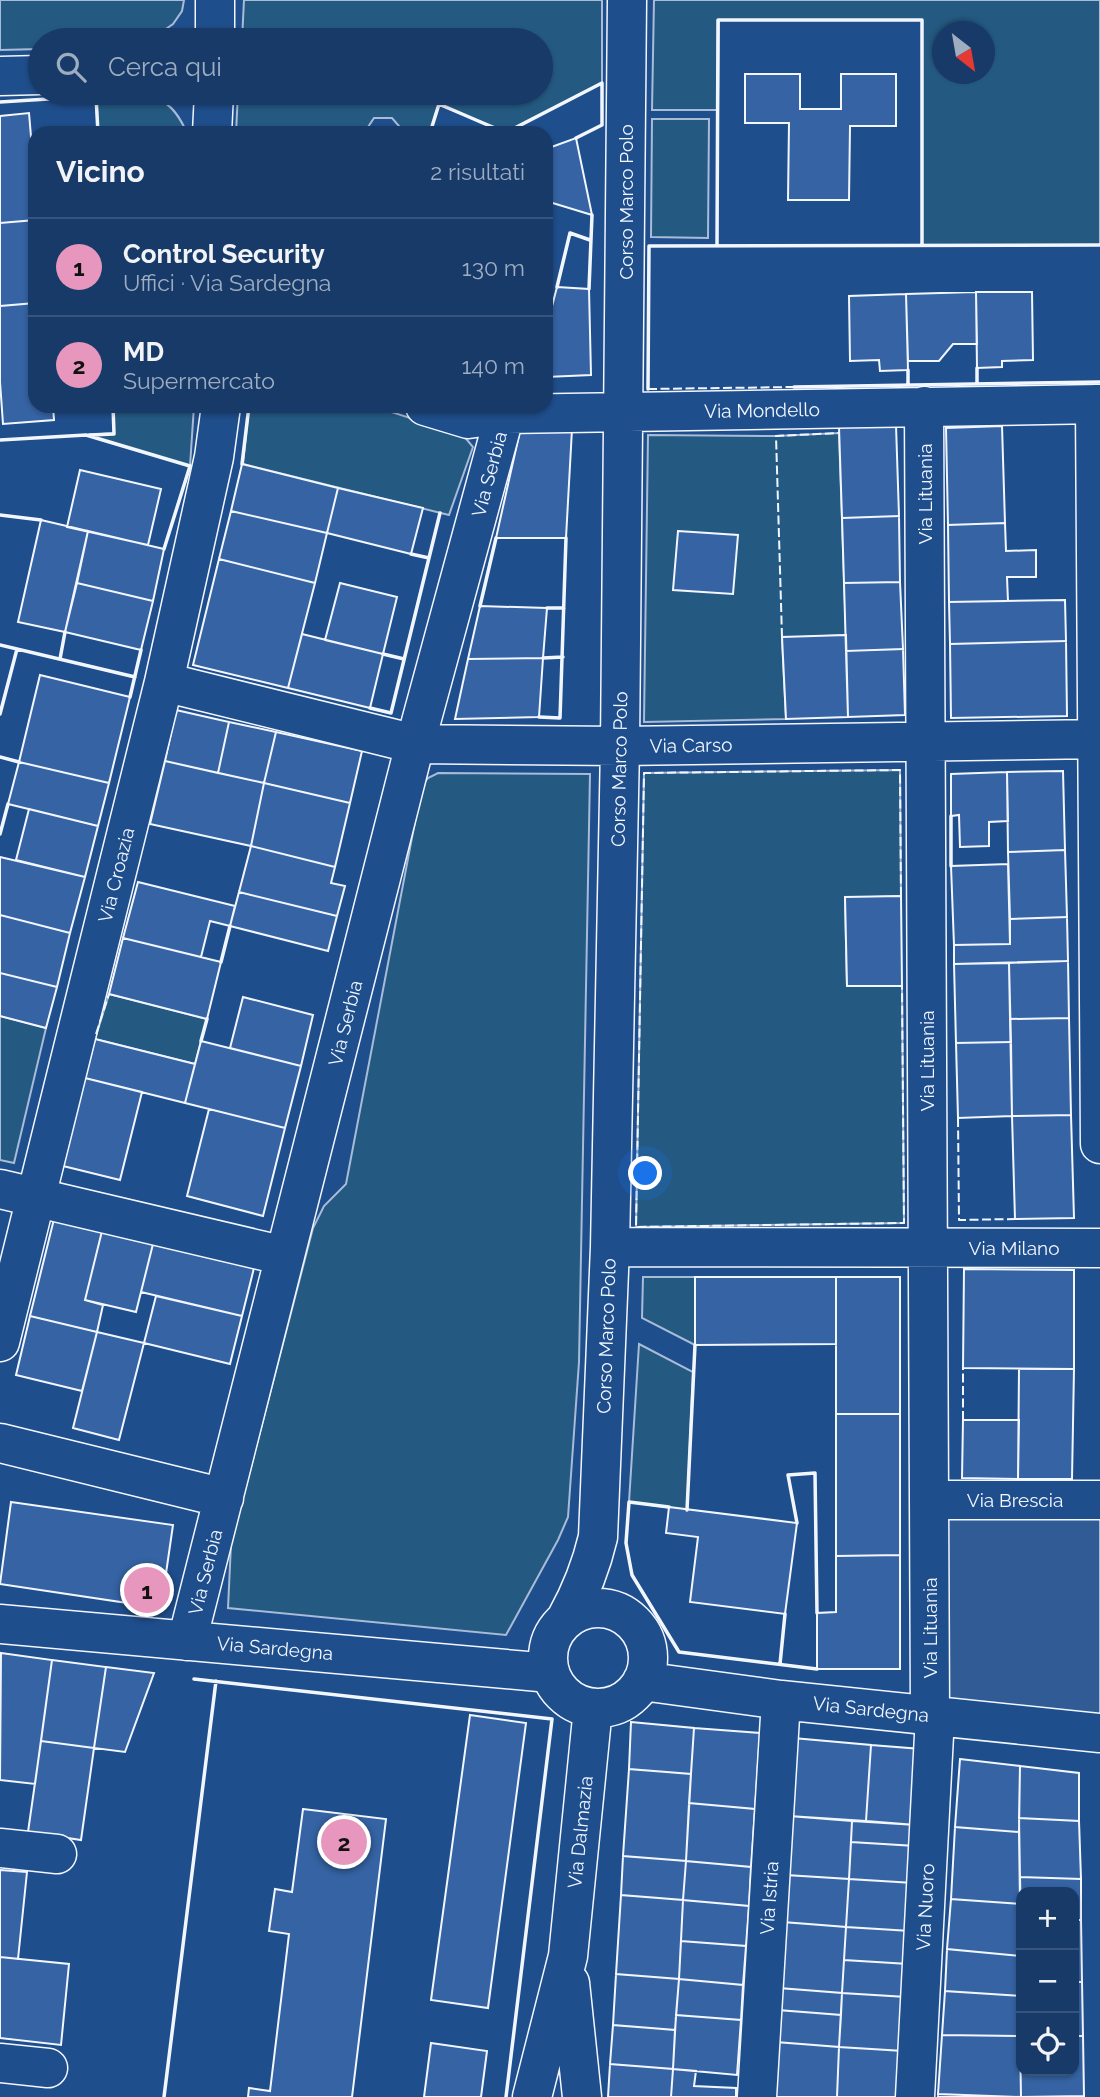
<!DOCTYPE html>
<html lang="it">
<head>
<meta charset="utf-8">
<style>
  body { margin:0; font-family:Raleway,sans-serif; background:#20416f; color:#f1f3f6 }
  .controls { position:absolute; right:21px; bottom:21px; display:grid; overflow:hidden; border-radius:14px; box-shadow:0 2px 5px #0004 }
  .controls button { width:63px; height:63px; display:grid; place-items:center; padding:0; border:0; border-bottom:2px solid #36547d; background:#173a69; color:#f1f3f6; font:35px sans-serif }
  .compass { position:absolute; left:932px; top:21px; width:63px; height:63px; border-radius:50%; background:#173a69; box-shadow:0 2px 5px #0004; rotate:149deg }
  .you { position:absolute; left:646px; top:1174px; width:24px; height:24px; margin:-18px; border:5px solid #fff; border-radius:50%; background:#1a73e8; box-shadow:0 0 0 10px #1a73e833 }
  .badge { display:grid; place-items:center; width:46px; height:46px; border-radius:50%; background:#e797bd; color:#111; font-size:23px; font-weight:700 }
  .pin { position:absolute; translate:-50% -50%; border:4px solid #fff; box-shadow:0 2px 7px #0006 }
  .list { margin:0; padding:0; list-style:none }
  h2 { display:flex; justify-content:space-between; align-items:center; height:91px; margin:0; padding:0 28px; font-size:30px }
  h2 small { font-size:23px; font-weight:400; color:#9eadc0 }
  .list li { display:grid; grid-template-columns:46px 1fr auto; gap:21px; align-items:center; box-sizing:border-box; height:98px; padding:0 28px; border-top:2px solid #36547d }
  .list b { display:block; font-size:26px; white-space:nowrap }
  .list p { margin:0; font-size:23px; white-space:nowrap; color:#9eadc0 }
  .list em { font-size:23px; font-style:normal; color:#9eadc0 }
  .icon { flex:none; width:38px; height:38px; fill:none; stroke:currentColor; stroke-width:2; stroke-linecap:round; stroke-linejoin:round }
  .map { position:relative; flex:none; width:1100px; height:2097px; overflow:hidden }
  .search { position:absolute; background:#173a69; box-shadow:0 2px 5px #0004; left:28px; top:28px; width:525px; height:77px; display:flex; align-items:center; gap:18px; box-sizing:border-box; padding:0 24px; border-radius:38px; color:#9eadc0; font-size:26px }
  .panel { position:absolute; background:#173a69; box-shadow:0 2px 5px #0004; left:28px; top:126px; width:525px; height:287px; border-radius:21px }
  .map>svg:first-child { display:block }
  .green { fill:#245a82; stroke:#a8bbd7; stroke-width:2; fill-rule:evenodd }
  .parking { fill:#305b95; stroke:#a8bbd7; stroke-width:2 }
  .building { fill:#3563a3; stroke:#f2f6ff; stroke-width:2 }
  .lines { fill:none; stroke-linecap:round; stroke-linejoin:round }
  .minor-casing { stroke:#f2f6ff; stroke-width:41 }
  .minor { stroke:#1f4e8c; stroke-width:38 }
  .fence { stroke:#f2f6ff; stroke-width:2; stroke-dasharray:9 3.5; stroke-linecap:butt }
  .wall { stroke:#f2f6ff; stroke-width:3.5 }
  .labels { text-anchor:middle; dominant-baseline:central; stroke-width:5; stroke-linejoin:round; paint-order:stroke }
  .street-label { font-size:19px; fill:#f2f6ff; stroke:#1f4e8c }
</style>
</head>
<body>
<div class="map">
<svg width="1100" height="2097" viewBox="0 0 1100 2097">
  <rect width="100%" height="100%" fill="#1f4e8c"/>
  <!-- green -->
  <path class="green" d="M0,0H184L182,11L173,24L150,40H40V49L0,50Z
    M244,0H602V83L507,132L439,105L430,133H405L392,118H374L364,133H236L238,93H541V40H242Z
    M654,0H1100V245H922V20H719L718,110H652ZM942,32H984V74H942Z
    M96,96C115,97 146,95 163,102C175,108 182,122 187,133H98Z
    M652,119H709L708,238L651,237Z
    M113,406H194L190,466L86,435L114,433Z
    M249,406H373L463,435L473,447L449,515L243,464Z
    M839,433L846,635L782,638L786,719L644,722L648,435L776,436Z
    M900,770L901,896L845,898L847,986H902L904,1223L636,1227L644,773Z
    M438,773L590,774L579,1362L568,1517L558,1540L506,1635L228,1608L231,1544L313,1228L324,1206L346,1184L422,785L428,778Z
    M109,994L207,1019L195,1064L95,1039Z
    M0,1016L46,1028L14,1163L0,1160Z
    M643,1277H695V1345L642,1318Z
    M639,1344L693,1372L687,1510L629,1502Z"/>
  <!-- parking -->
  <path class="parking" d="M929,1500H1100V1733L935,1716Z"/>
  <!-- building -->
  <path class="building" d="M745,74H800V109H841V74H896V126H850L849,200H788L789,123H745Z
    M29,113L35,184V220L0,223V116Z
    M576,138L592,215L546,201V149Z
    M35,220V303L0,306V223Z
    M557,287L589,289L591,375L546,377V329Z
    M976,292L977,344H953L939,361H908L906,294Z
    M976,292H1032L1033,360L1002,361V367L977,368Z
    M906,294L908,370L880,371L879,360L850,361L849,296Z
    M35,303V406H53L54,420L3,424L0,382V306Z
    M896,425L899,516L842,518L839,427Z
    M1002,426L1005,523L948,525L946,428Z
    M572,429L566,538H496L520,431Z
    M242,464L338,488L327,533L231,511Z
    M80,470L161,489L148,545L67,527Z
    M338,488L423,508L411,554L327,533Z
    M231,511L327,533L315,583L219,559Z
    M899,516L900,582L844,583L842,518Z
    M41,520L88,531L65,632L18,622Z
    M1005,523L1006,551L1036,550V577H1007L1008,601L949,602L948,525Z
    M88,531L164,549L153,601L77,583Z
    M678,531L738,535L733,594L673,590Z
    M219,559L315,583L288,688L193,665Z
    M900,582L903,649L846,651L844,583Z
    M77,583L153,601L141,650L65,632Z
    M340,583L397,597L383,654L325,640Z
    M1065,600L1066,641L950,644L949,602Z
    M480,606L547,608L543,658L468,659Z
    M302,634L383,654L370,708L288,688Z
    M846,635L848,717L786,719L782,637Z
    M1066,641L1067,716L951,718L950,644Z
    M903,649L905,715L848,717L846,651Z
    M543,658L539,717L455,719L468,659Z
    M40,675L130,697L109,783L19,762Z
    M176,710L229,722L218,773L165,761Z
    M229,722L276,732L264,783L218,773Z
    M276,732L362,751L350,803L264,783Z
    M165,761L264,783L251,846L150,824Z
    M19,762L109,783L98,826L8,804Z
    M1063,771L1065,850L1008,852L1007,772Z
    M1007,772L1008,821L989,822V846L960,847L959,815L951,816V774Z
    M264,783L350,803L335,867L251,846Z
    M29,809L98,826L85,877L16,860Z
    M251,846L335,867L331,883L345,886L337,916L239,892Z
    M1065,850L1067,917L1010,919L1008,852Z
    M0,857L85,877L70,933L0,915Z
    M1008,864L1010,944L954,945L951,866Z
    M138,882L235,906L230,926L210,921L201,957L123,938Z
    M239,892L337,916L328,951L230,926Z
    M901,896L902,986H847L845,897Z
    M0,915L70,933L57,987L0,973Z
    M1067,917L1068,961L954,964V945L1010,944V919Z
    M123,938L221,962L207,1019L109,994Z
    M1068,961L1069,1018L1010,1019L1009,963Z
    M1009,963L1011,1042L956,1043L954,964Z
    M0,973L57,987L46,1028L0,1016Z
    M243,997L313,1015L301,1066L230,1048Z
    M1069,1018L1071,1115L1012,1116L1010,1019Z
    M95,1039L195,1064L185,1103L85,1078Z
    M201,1041L301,1066L285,1128L185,1103Z
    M1011,1042L1012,1116L958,1118L956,1043Z
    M85,1078L142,1092L120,1180L63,1166Z
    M209,1109L285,1128L263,1216L187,1196Z
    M1071,1115L1074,1218L1015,1219L1012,1116Z
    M54,1219L102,1231L85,1300L103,1305L97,1332L30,1316Z
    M102,1231L153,1244L136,1312L85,1300Z
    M153,1244L254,1268L242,1316L141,1292Z
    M964,1269L1074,1270V1369L963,1368Z
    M695,1277H836V1344L695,1345Z
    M836,1277H900V1414H836Z
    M156,1296L242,1316L230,1364L144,1343Z
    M30,1316L97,1332L82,1391L16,1375Z
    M97,1332L144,1343L119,1440L73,1428Z
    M1019,1369H1074L1072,1479H1018Z
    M836,1414H900V1555L836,1556Z
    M963,1420H1019L1018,1479L962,1478Z
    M11,1502L173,1525L161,1608L0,1584Z
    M669,1507L797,1523L785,1614L690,1602L698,1537L666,1533Z
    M900,1555V1669H817V1613L836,1612V1556Z
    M1,1653L52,1660L35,1784L0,1780Z
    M52,1660L106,1667L94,1748L41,1741Z
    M106,1667L154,1673L125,1752L94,1748Z
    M470,1715L526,1723L488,2008L431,2000Z
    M631,1722L694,1728L691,1774L629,1769Z
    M694,1728L760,1733L755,1809L689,1803Z
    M793,1738L871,1745L866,1821L789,1816Z
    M41,1741L94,1748L81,1840L28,1832Z
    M871,1745L921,1749L916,1825L866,1821Z
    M960,1759L1020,1766L1019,1832L955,1827Z
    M1020,1766L1079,1773V1821L1019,1818Z
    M629,1769L691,1774L686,1861L623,1856Z
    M689,1803L755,1809L751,1867L686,1861Z
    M303,1809L386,1819L352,2097H248L249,2088L270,2091L289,1934L269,1931L275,1889L292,1892Z
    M789,1816L852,1821L849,1879L786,1875Z
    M1019,1818L1079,1821L1081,1879L1020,1877Z
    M852,1821L916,1825L915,1846L851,1842Z
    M955,1827L1019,1832L1020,1904L951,1899Z
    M851,1842L915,1846L913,1883L849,1879Z
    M623,1856L686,1861L683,1900L621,1895Z
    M686,1861L751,1867L749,1906L683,1900Z
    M0,1870L27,1872L18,1959L0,1957Z
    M786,1875L849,1879L846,1927L783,1922Z
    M1020,1877L1081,1879V1920H1074V1892H1021V1919Z
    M849,1879L913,1883L910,1931L846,1927Z
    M621,1895L683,1900L679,1979L616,1974Z
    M951,1899L1020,1904L1021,1956L947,1949Z
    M683,1900L749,1906L746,1946L681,1941Z
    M1074,1920H1081L1082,1982H1074Z
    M783,1922L846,1927L842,1993L779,1988Z
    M846,1927L910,1931L908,1964L844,1960Z
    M681,1941L746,1946L743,1985L679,1979Z
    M947,1949L1021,1956L1020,1996L945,1991Z
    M0,1957L69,1964L61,2045L0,2038Z
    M844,1960L908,1964L906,1997L842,1993Z
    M616,1974L679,1979L675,2030L613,2025Z
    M679,1979L743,1985L741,2020L676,2015Z
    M1074,1982H1082L1083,2036H1074Z
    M1021,1983V2036H1020V1996Z
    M779,1988L842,1993L841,2015L778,2010Z
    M945,1991L1020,1996V2036L942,2035Z
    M842,1993L906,1997L903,2051L839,2047Z
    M778,2010L841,2015L839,2047L776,2042Z
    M676,2015L741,2020L737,2075L673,2069Z
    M613,2025L675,2030L673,2069L610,2064Z
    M942,2035L1020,2036L1021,2097L938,2094Z
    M1020,2036L1021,2071H1074V2036H1083L1084,2096L1021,2097Z
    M776,2042L839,2047L837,2097H773Z
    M431,2043L487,2051L481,2097H424Z
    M839,2047L903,2051L900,2097H837Z
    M610,2064L673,2069L671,2097H608Z
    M673,2069L696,2071L694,2086L736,2088V2097H671Z
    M938,2094L1017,2097H938Z"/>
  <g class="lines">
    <defs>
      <path id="minor" d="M215,0V40
        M0,76L40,75
        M212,133L214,93
        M1095,404L1100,1144
        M425,406L468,419L505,414L1100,404
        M924,406L930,1715
        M164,682L415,744L620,746L1100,739
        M0,1189L285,1256
        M610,1247L1100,1248
        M0,1342L164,682L214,457L221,406
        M0,1443L224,1498
        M929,1500H1100
        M548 1658a50 50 0 1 1 100 0a50 50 0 1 1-100 0Z
        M566,1619C581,1592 591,1567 598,1537L610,1247L620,746L627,0
        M0,1624L550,1673
        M187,1641L415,744L507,406
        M642,1681L781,1700L1100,1733
        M0,1848L57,1854
        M570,1983L582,2097
        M0,2063L48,2068
        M532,2097L568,1956L593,1708
        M757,2097L781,1700
        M915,2097L935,1716"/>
    </defs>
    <!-- minor casing -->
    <use href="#minor" class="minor-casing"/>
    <!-- minor -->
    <use href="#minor" class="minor"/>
    <!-- fence -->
    <path class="fence" d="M648,389L794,387
      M782,637L776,436L839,433
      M901,896L900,770L644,773L636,1227L904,1223L902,986
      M96,1034L109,994
      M958,1118L959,1220L1015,1219
      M963,1420V1368"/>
    <!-- wall -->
    <path class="wall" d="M0,102L96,96L98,133
      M507,132L602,83V125L576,138
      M430,133L439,104L506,133
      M546,224L548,225L546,233
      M717,246L718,20H922V245
      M557,287L570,233L590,240
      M589,289L592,215
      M908,370V386
      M977,384V368
      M794,387L1100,382
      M648,389L649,246L1100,245
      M89,435L114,434L113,406
      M0,440L86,435L190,466L164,549
      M242,464L249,406
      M0,515L41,520
      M411,554L429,558
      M480,606L496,538
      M547,608H564
      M0,645L135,677
      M383,654L404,659
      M543,658L563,657
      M60,659L65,632
      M130,697L141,650
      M370,708L391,713L440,513
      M0,714L17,649
      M539,717L560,718L566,538
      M0,757L19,762
      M951,816V866
      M0,834L8,804
      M221,962L230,926
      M201,1041L207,1019
      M669,1507L629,1502L626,1543L632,1575L679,1652L817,1669
      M687,1510L695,1345
      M797,1523L788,1475L815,1473L817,1613
      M780,1664L785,1614
      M194,1679L552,1719L506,2097
      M164,2097L216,1681"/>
  </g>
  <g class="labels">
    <!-- street labels -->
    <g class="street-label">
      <text transform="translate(626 202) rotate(-90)">Corso Marco Polo</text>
      <text transform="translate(762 410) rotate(-1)">Via Mondello</text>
      <text transform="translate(489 474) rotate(-75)">Via Serbia</text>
      <text transform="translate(925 494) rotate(-90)">Via Lituania</text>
      <text transform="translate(691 745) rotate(-1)">Via Carso</text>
      <text transform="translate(619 769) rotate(-89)">Corso Marco Polo</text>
      <text transform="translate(116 875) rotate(-76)">Via Croazia</text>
      <text transform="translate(345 1023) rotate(-76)">Via Serbia</text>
      <text transform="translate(927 1061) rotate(-90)">Via Lituania</text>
      <text x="1014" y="1248">Via Milano</text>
      <text transform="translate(606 1336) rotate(-88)">Corso Marco Polo</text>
      <text x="1015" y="1500">Via Brescia</text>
      <text transform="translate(205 1572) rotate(-76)">Via Serbia</text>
      <text transform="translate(930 1628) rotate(-90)">Via Lituania</text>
      <text transform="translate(275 1648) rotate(5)">Via Sardegna</text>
      <text transform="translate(871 1709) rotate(6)">Via Sardegna</text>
      <text transform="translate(580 1832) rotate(-84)">Via Dalmazia</text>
      <text transform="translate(769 1898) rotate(-86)">Via Istria</text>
      <text transform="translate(925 1907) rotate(-87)">Via Nuoro</text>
    </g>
  </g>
</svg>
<div class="controls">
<button>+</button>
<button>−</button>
<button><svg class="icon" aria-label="locate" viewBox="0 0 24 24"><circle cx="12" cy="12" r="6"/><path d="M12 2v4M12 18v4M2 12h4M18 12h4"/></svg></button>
</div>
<svg class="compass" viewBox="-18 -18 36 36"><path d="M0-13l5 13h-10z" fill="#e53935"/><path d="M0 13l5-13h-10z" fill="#9eadc0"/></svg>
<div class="you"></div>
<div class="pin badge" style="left:147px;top:1590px">1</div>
<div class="pin badge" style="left:344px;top:1842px">2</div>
<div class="search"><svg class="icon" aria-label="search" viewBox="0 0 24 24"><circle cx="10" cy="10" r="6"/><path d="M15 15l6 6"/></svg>Cerca qui</div>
<section class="panel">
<h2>Vicino<small>2 risultati</small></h2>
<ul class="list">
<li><span class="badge">1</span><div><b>Control Security</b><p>Uffici · Via Sardegna</p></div><em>130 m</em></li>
<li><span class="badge">2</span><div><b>MD</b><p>Supermercato</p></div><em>140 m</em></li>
</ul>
</section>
</div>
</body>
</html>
